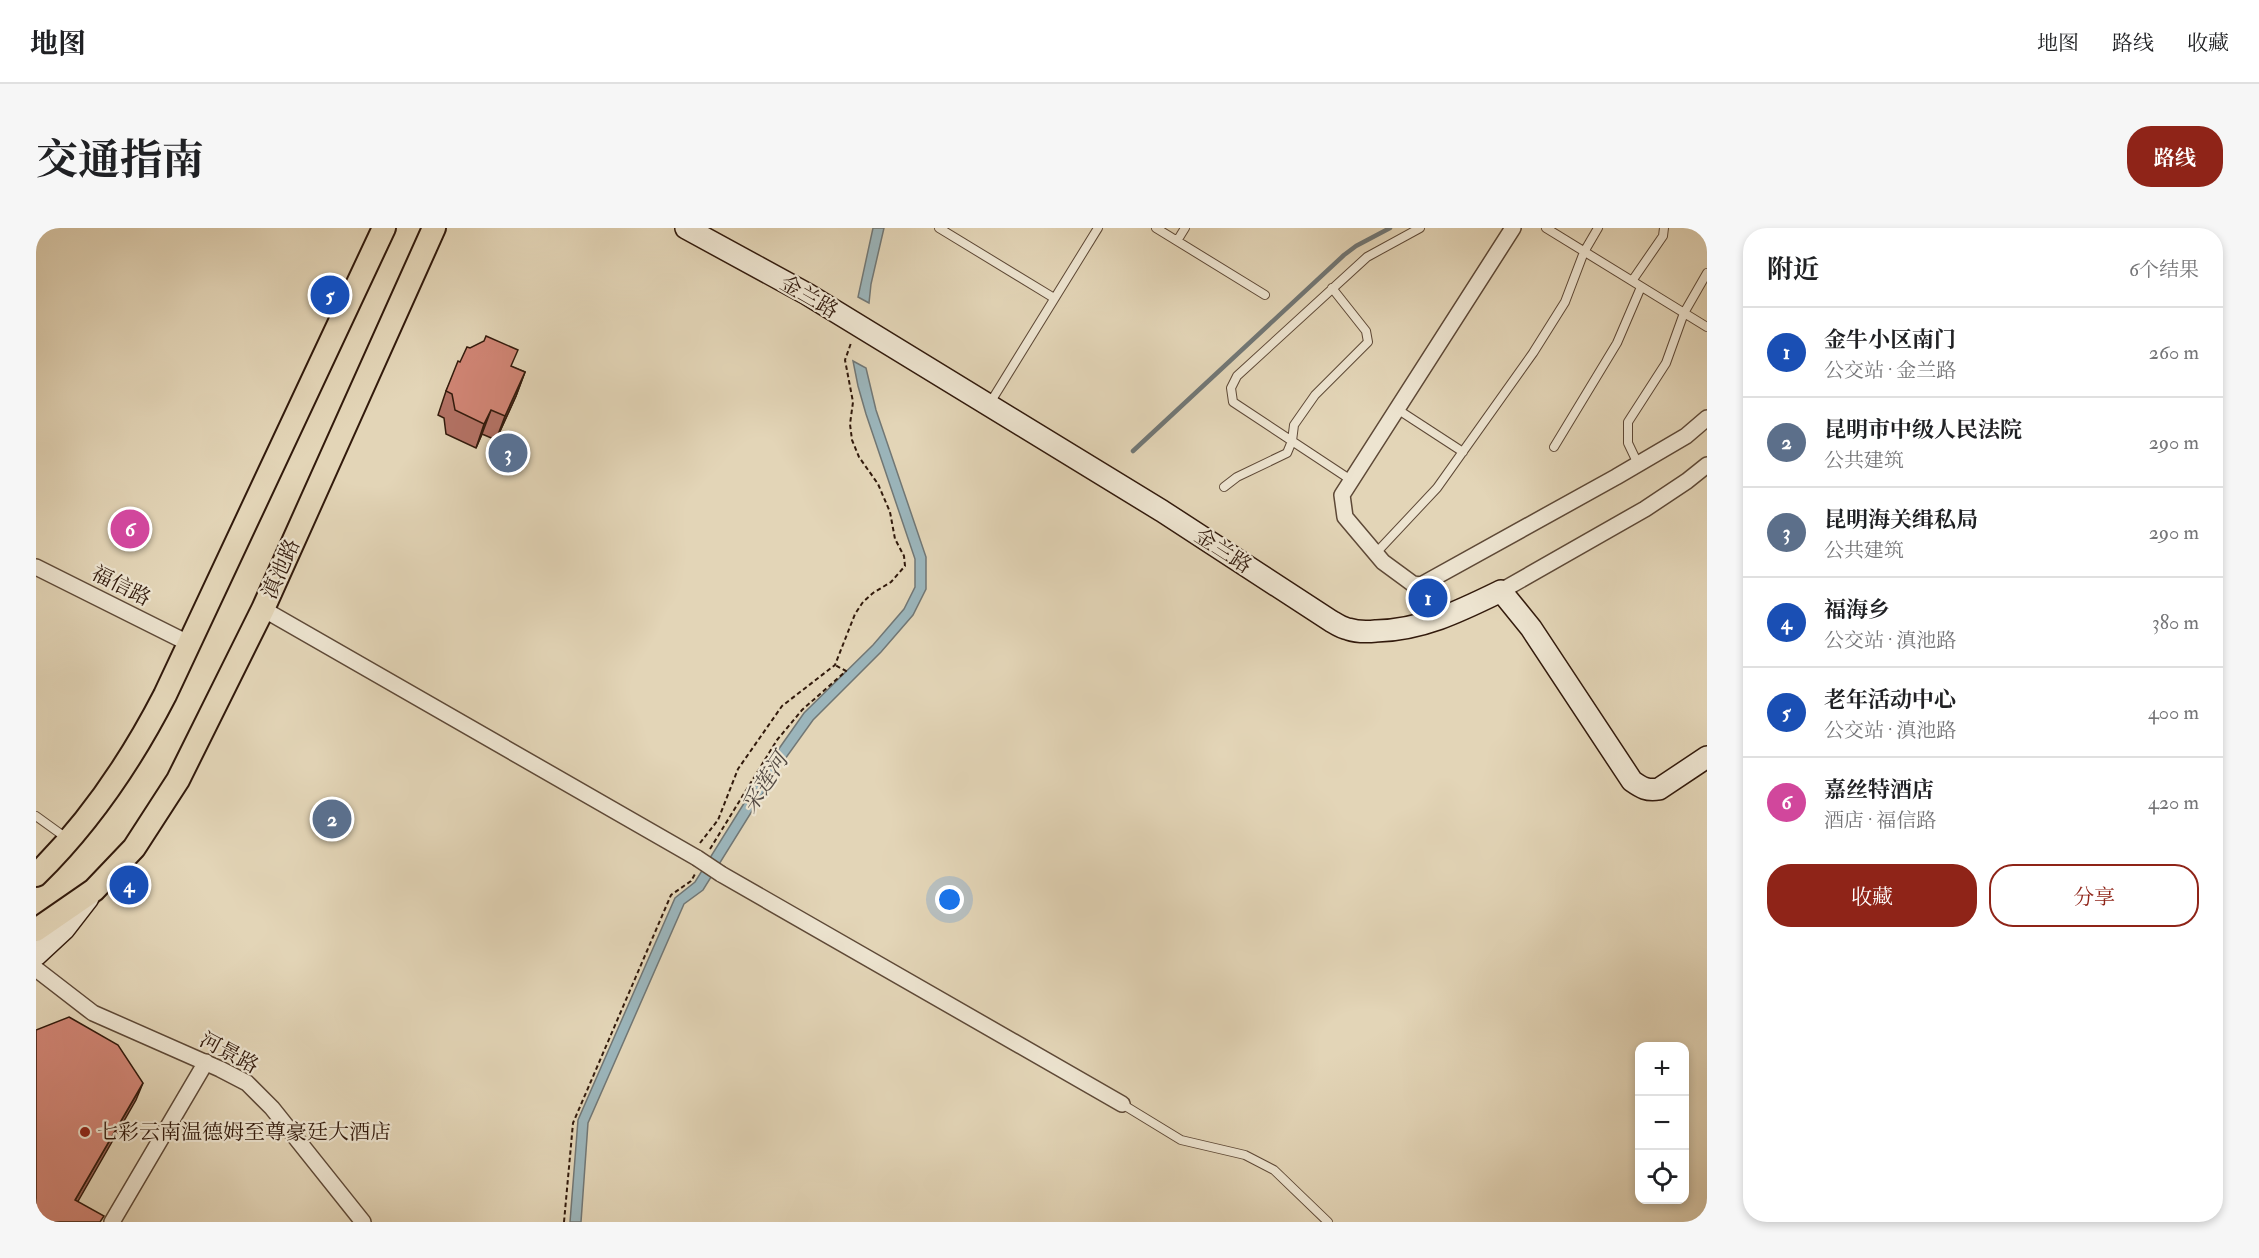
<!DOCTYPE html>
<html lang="zh">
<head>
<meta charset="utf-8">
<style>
  body { margin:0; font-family:"IM FELL Double Pica","Noto Serif SC",serif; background:#f6f6f6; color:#202124 }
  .controls { position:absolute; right:18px; bottom:18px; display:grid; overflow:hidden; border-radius:12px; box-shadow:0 3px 9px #0003 }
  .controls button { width:54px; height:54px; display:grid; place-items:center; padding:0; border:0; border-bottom:2px solid #e0e0e0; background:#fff; color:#202124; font:30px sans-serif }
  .you { position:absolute; left:914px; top:672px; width:21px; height:21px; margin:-15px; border:4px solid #fff; border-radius:50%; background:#1a73e8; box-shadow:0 0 0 9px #1a73e833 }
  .badge { display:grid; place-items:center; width:39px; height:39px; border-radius:50%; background:#8f2418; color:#fff; font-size:20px; font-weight:700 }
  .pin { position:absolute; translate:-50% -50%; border:3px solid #fff; box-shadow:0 2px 6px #0006 }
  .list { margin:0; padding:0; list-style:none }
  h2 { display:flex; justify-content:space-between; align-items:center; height:78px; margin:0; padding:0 24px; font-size:26px }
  h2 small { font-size:20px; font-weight:400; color:#757577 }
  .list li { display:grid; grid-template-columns:39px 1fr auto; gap:18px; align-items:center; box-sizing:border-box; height:90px; padding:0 24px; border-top:2px solid #e0e0e0 }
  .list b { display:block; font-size:22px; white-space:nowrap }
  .list p { margin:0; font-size:20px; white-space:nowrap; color:#757577 }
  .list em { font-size:20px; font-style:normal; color:#757577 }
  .actions { display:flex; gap:12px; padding:18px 24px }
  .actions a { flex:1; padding:14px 0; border:2px solid #8f2418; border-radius:24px; text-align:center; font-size:21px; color:#8f2418 }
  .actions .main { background:#8f2418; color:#fff }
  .icon { flex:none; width:33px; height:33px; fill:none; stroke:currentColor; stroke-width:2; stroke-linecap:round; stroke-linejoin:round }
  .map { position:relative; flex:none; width:1671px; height:994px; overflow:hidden; border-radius:24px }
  header { display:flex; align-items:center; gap:36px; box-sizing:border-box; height:84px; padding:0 30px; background:#fff; border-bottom:2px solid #e0e0e0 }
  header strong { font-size:28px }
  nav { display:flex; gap:33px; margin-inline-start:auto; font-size:21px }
  .intro { display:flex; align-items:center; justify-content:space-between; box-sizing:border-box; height:144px; padding:0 36px }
  h1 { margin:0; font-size:42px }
  .button { padding:15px 27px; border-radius:24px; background:#8f2418; color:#fff; font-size:21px; font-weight:700 }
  main { display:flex; gap:36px; padding:0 36px }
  aside { flex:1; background:#fff; border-radius:24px; box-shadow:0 3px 9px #0003 }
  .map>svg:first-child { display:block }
  .water { fill:#9bb5bb; stroke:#717775; stroke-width:1.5 }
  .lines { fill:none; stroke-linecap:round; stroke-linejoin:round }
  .stream { stroke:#717775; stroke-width:4.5 }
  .lane-casing { stroke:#5e4937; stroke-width:10 }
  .street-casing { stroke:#5e4937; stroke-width:18 }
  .secondary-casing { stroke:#321a0c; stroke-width:24 }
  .primary-casing { stroke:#321a0c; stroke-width:26 }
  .path { stroke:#321a0c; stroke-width:2; stroke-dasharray:4.5 3; stroke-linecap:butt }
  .lane { stroke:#ede4d0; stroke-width:8 }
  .street { stroke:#ede4d0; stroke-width:15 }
  .secondary { stroke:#ede4d0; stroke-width:21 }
  .primary { stroke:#e3d5b7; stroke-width:22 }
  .street-bridge-casing { stroke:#5e4937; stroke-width:18; stroke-linecap:butt }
  .street-bridge { stroke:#ede4d0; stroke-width:15 }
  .wall { fill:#b47265; stroke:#321a0c; stroke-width:1.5 }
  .shaded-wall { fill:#925d52; stroke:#321a0c; stroke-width:1.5 }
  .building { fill:#d18575; stroke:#321a0c; stroke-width:1.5 }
  .poi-dot { fill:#8f2418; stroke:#ede4d0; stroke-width:2 }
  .labels { text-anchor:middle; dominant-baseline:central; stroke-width:4.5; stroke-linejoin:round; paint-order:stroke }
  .street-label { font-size:21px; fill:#321a0c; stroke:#ede4d0 }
  .poi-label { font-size:21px; fill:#321a0c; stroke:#ede4d0; text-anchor:start }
  .water-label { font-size:22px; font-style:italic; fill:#524841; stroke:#ede4d0 }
</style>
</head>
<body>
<header>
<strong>地图</strong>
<nav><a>地图</a><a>路线</a><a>收藏</a></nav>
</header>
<div class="intro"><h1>交通指南</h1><a class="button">路线</a></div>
<main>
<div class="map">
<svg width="1671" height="994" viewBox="0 0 1671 994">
  <rect width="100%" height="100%" fill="#e3d5b7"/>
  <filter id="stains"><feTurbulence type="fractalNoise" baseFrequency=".00333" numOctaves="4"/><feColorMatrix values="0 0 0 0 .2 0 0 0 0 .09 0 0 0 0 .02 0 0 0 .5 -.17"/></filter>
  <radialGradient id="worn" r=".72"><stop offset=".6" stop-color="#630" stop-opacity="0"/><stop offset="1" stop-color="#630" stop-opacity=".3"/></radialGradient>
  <!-- water -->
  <path class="water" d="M837,0H848L835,56L833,75L822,69Z
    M817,133L830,140L840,182L890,329V361L877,387L845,424L777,492L744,538L667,662L648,676L552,895L545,994H534L542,892L639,670L659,654L735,532L768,485L837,417L868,381L879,359V331L830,186L822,158Z"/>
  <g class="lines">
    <!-- stream -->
    <path class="stream" d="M1097,223L1308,27L1320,18L1354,0"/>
    <defs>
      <path id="lane" d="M903,0L1018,70
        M1120,0L1229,67
        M1510,0L1671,99
        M1141,13L1149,0
        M1596,53L1627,8L1628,0
        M954,175L1062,0
        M1361,181L1427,224
        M1518,219L1581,115L1605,59
        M1602,236L1592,215V194L1630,135L1648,85L1671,45
        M1315,252L1197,174L1195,160L1201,148L1331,29L1384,0
        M1188,259L1201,249L1251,225L1256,213L1258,197L1279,167L1332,114L1330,103L1296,60
        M1340,325L1401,260L1497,125L1529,74L1548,24L1562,0
        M0,588L29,609
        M1086,876L1145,912L1209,927L1238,942L1292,994"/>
      <path id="street" d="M1477,0L1306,267L1309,289L1347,334L1377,356L1385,357L1580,249L1650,208L1671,190
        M0,339L152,415
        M1465,363L1609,281L1651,253L1671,237
        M227,381L661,630
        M685,646L1086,876
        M0,741L57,785L184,841L211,855L236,880L327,994
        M76,994L170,834"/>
      <path id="secondary" d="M650,0L771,66L1126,283L1295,393C1300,396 1306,400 1312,401C1321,404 1331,404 1340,403C1386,402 1424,383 1465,363L1495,400L1596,553C1606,560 1611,563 1623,561L1671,529
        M0,727L28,701L52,670"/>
      <path id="primary" d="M0,647C53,595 95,533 129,467L348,0
        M0,702L58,662L98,620L142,552L227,381L398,0"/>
    </defs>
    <!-- lane casing -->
    <use href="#lane" class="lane-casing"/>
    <!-- street casing -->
    <use href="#street" class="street-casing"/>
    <!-- secondary casing -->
    <use href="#secondary" class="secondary-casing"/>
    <!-- primary casing -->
    <use href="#primary" class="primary-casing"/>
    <!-- path -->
    <path class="path" d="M664,615L682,592L702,541L746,478L799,437L819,386L827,374L837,365L855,354L869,338L868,328L859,311L854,284L842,256L823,229L816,212L814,196L817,174L809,132L815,115
      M674,621L741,512L766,482L810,443L799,437
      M528,994L537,895L635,667L655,653L659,646"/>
    <!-- lane -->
    <use href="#lane" class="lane"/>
    <!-- street -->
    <use href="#street" class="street"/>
    <!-- secondary -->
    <use href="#secondary" class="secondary"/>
    <!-- primary -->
    <use href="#primary" class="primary"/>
    <defs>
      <path id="street-bridge" d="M661,630L685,646"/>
    </defs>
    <!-- street-bridge casing -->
    <use href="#street-bridge" class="street-bridge-casing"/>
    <!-- street-bridge -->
    <use href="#street-bridge" class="street-bridge"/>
  </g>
  <!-- wall -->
  <path class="wall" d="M424,134L476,139L489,144L480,168L460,212L446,206L440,220L410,206L408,190L402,187L410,163Z"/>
  <!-- shaded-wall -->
  <path class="shaded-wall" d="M489,144L480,168L460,212L469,188Z
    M455,182L446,206L440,220L448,196Z
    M107,855L100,872L33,989L39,972Z"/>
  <!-- building -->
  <path class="building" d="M450,108L482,122L475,138L489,144L469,188L455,182L448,196L419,182L416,166L410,163L422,133L424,134L431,119L434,120L448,113Z
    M33,789L82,817L107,855L39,972L68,988L64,994H0V802Z"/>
  <!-- markers -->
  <circle class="poi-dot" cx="49" cy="904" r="6"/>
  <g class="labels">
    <!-- street labels -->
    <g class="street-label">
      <text transform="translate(773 69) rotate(30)">金兰路</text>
      <text transform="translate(1187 323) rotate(33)">金兰路</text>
      <text transform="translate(245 341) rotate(-66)">滇池路</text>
      <text transform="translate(85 358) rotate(27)">福信路</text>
      <text transform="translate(193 825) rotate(28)">河景路</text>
    </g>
    <!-- poi labels -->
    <g class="poi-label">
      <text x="61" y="904">七彩云南温德姆至尊豪廷大酒店</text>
    </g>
    <!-- water labels -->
    <g class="water-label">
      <text transform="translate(729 555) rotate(-57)">采莲河</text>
    </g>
  </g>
  <rect width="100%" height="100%" filter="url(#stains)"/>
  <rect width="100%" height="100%" fill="url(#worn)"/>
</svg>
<div class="controls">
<button>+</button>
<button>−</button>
<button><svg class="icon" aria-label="locate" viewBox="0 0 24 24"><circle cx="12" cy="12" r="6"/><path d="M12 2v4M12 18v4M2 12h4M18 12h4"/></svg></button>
</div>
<div class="you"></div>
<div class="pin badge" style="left:1392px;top:370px;background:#1a4fb4">1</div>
<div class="pin badge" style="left:296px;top:591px;background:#5c6f8a">2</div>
<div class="pin badge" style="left:472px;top:225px;background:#5c6f8a">3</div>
<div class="pin badge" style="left:93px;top:657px;background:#1a4fb4">4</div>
<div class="pin badge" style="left:294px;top:67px;background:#1a4fb4">5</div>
<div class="pin badge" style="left:94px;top:301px;background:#d1479c">6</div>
</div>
<aside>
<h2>附近<small>6个结果</small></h2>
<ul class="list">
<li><span class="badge" style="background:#1a4fb4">1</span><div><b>金牛小区南门</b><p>公交站 · 金兰路</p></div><em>260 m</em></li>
<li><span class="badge" style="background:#5c6f8a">2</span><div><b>昆明市中级人民法院</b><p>公共建筑</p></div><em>290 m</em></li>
<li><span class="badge" style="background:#5c6f8a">3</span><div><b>昆明海关缉私局</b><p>公共建筑</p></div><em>290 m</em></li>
<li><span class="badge" style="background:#1a4fb4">4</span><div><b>福海乡</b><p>公交站 · 滇池路</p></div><em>380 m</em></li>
<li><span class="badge" style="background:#1a4fb4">5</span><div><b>老年活动中心</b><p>公交站 · 滇池路</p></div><em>400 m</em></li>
<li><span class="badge" style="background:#d1479c">6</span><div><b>嘉丝特酒店</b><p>酒店 · 福信路</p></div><em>420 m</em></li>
</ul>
<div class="actions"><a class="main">收藏</a><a>分享</a></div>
</aside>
</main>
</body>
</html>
